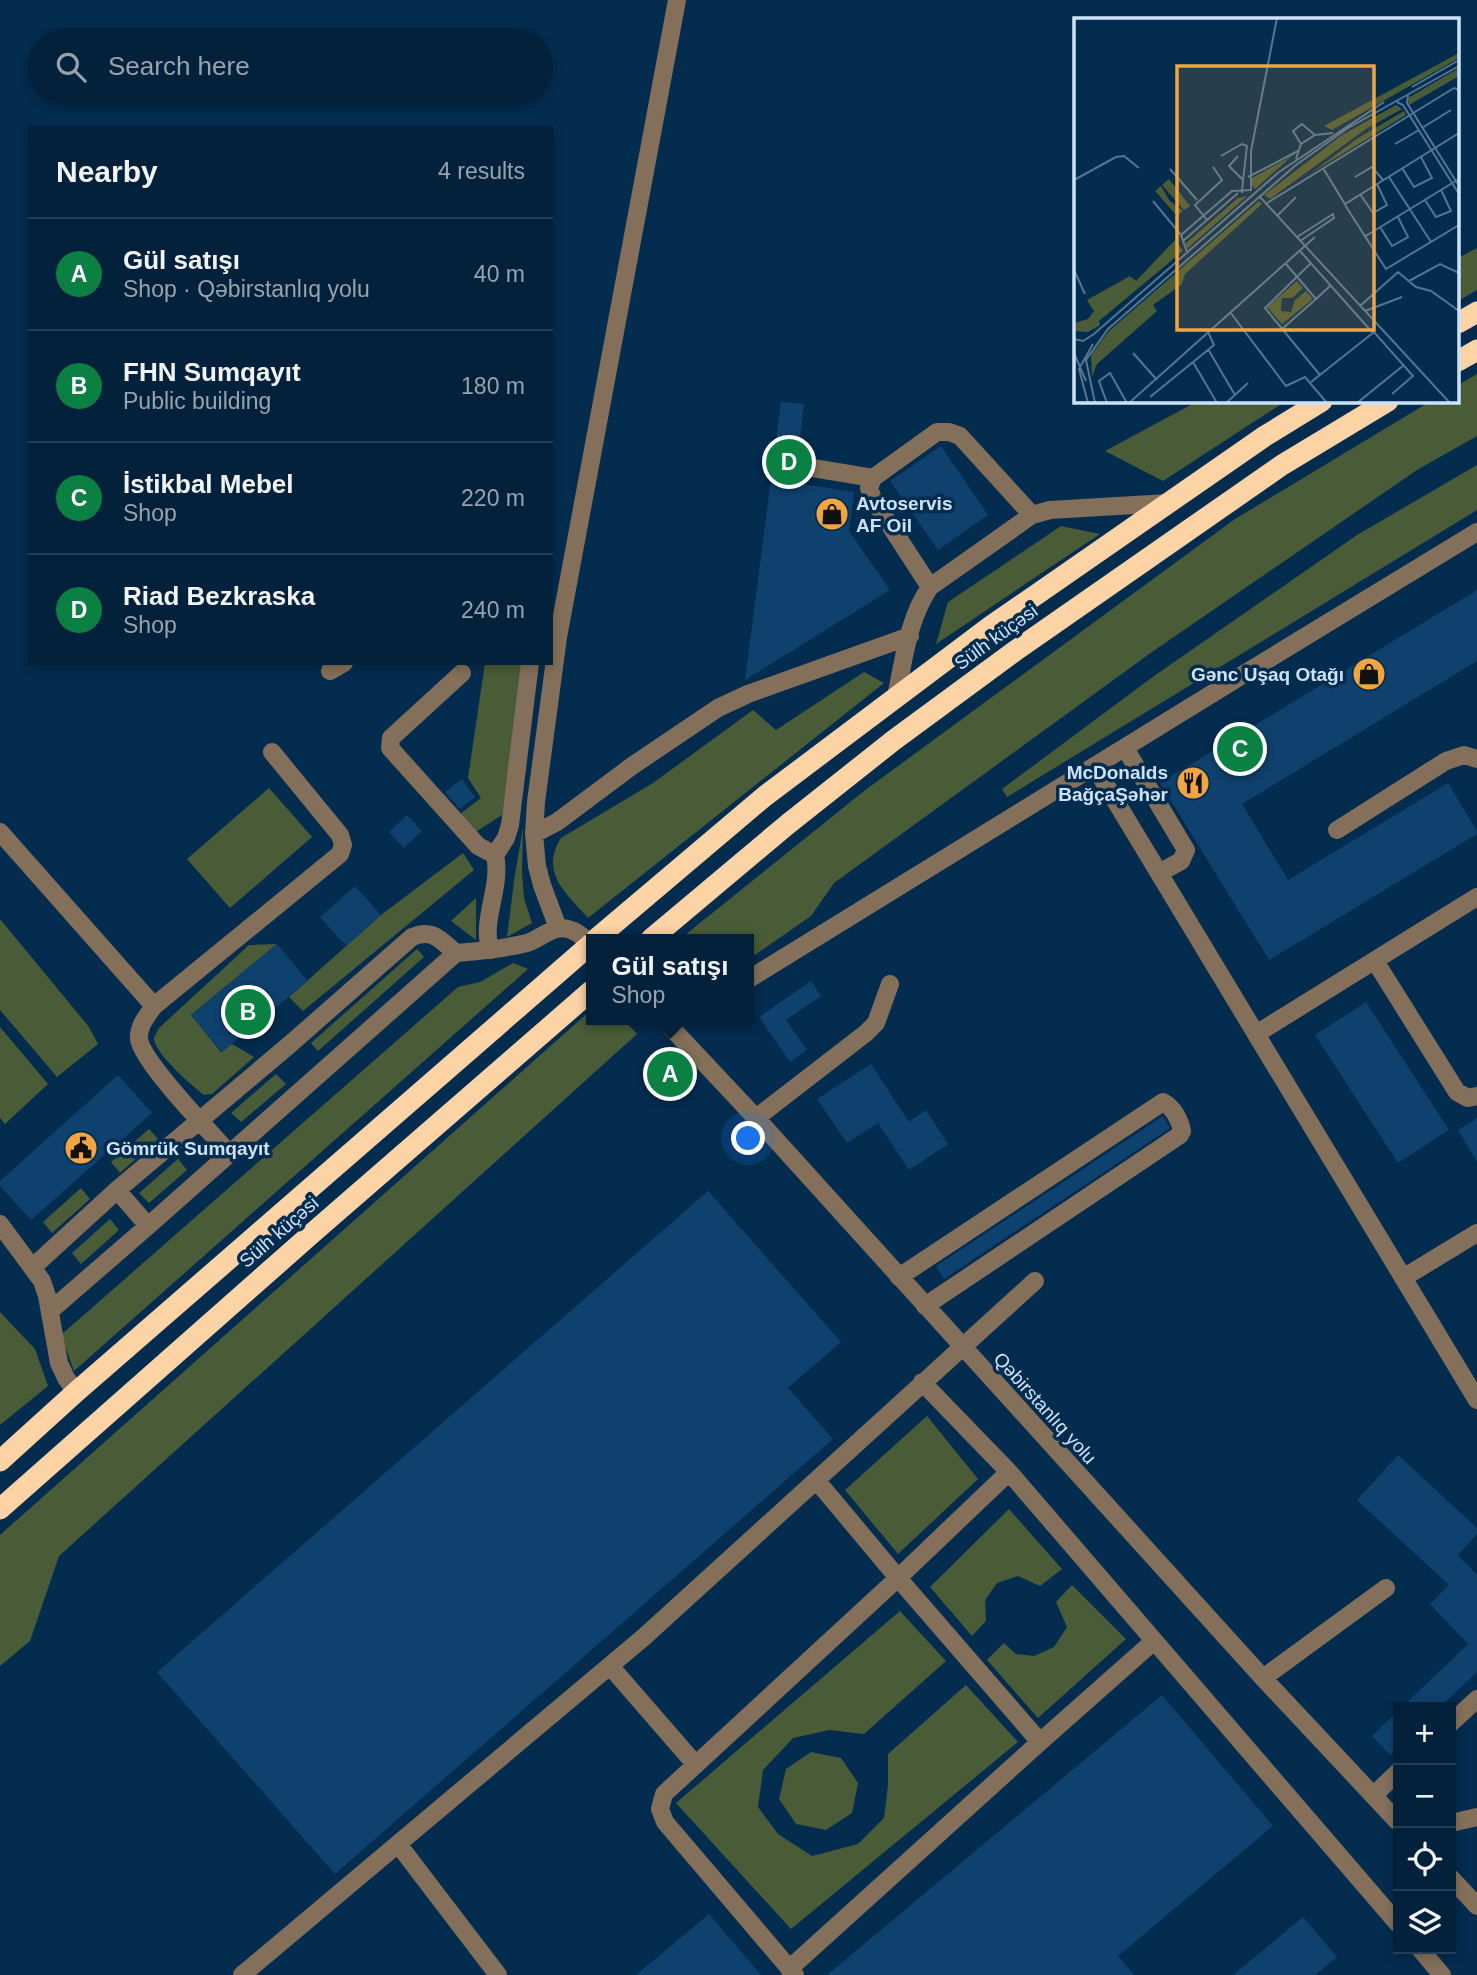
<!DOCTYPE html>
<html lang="en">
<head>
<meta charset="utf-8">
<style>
  body { margin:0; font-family:Arial,sans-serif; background:#112e46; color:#f1f3f6 }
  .controls { position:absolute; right:21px; bottom:21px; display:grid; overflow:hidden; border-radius:0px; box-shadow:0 4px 10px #0003 }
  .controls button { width:63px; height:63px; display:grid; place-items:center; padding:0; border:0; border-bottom:2px solid #243e55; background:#03213b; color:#f1f3f6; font:35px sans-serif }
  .you { position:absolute; left:749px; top:1139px; width:24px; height:24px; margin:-18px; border:5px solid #fff; border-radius:50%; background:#1a73e8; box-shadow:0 0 0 10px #1a73e833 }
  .badge { display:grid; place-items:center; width:46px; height:46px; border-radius:50%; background:#0b8043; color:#fff; font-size:23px; font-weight:700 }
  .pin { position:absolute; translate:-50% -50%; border:4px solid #fff; box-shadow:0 2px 7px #0006 }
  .popup { position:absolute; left:586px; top:934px; width:168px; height:91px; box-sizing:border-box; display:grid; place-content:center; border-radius:0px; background:#03213b; filter:drop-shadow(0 2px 5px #0005); font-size:23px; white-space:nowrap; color:#97a3af }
  .popup b { font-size:26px; color:#f1f3f6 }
  .popup::after { content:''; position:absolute; left:50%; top:100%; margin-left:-14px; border:14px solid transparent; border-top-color:#03213b }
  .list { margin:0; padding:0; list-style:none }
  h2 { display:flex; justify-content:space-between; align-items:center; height:91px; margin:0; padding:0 28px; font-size:30px }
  h2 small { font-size:23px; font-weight:400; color:#97a3af }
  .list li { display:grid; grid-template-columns:46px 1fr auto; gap:21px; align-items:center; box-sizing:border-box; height:112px; padding:0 28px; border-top:2px solid #243e55 }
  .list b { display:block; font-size:26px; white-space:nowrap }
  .list p { margin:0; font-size:23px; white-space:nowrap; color:#97a3af }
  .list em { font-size:23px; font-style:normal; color:#97a3af }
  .icon { flex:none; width:38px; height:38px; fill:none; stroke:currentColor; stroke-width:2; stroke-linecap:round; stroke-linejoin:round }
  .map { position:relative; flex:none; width:1477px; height:1975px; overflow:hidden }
  .search { position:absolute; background:#03213b; box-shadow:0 4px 10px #0003; left:28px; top:28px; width:525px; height:77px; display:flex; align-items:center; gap:18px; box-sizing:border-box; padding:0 24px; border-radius:38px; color:#97a3af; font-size:26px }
  .panel { position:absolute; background:#03213b; box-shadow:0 4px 10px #0003; left:28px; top:126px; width:525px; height:539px; border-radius:0px }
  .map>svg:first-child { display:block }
  .green { fill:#495b37 }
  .building { fill:#0f416e }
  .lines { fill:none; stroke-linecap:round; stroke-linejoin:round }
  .minor { stroke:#84705a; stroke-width:18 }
  .highway { stroke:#fbd3a5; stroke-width:21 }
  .labels { text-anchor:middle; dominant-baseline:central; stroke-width:7; stroke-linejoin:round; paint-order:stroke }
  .poi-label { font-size:19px; font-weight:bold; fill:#cde2f9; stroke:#042c4f; text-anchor:start }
  .street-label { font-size:19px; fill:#cde2f9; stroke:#042c4f }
  .inset-road { fill:none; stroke:#547593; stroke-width:2 }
  .view { fill:#f1a540; fill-opacity:0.15; stroke:#f1a540; stroke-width:3.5 }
  .inset-edge { fill:none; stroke:#cde2f9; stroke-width:3.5 }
</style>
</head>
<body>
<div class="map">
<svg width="1477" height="1975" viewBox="0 0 1477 1975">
  <rect width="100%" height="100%" fill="#042c4f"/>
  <!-- green -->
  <path class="green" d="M1477,248V290L1458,301V258Z
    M1477,374V436L1417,470L1152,652L834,883L811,916L749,959V939H680L864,791L1235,519L1431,401H1458V385Z
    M1198,401H1286L1163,481L1105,451Z
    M1477,465V510L1007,797L1002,789L1154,676L1357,535Z
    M1061,526L1100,534L936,644L948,602Z
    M485,663H524L502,815L474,833L461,813L481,798L468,778Z
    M864,672L884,683L588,918C567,894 539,873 561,838L653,783L753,710L776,730Z
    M269,788L312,837L230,908L187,859Z
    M523,827L522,871L524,898L532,923L507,937L514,881Z
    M463,853L474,870L303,1011L289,997L381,915Z
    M476,898V940L451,921Z
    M0,919L89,1027L98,1044L57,1077L0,1010Z
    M277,944L191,1015L221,1052L232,1044L254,1057L212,1094L204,1095C193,1087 153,1052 154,1038C155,1036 158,1030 159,1028L249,945Z
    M417,949L424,957L318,1051L311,1043Z
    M513,963L528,969L74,1371L61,1335L458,987L480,982Z
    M591,1010V1020H624L637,1034L59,1556L30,1641L0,1666V1535Z
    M0,1027L48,1084L5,1124L0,1118Z
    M276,1074L286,1084L241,1122L231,1113Z
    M149,1129L158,1139L120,1173L111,1162Z
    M178,1159L187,1170L149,1203L139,1193Z
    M81,1188L90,1199L52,1233L43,1222Z
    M110,1219L119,1230L81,1264L72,1253Z
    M0,1312L35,1349L48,1386L0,1425Z
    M927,1416L978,1479L898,1554L845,1490Z
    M1009,1509L1062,1569L1040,1586L1018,1576L997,1583L985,1600L986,1621L972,1636L930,1587Z
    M1072,1585L1126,1639L1038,1718L987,1660L1004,1643L1016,1654L1034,1656L1054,1647L1067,1627L1056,1602Z
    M900,1611L946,1661L864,1734L829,1730L793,1738L763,1770L758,1807L778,1834L812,1856L858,1844L884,1818L888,1785V1754L966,1685L1018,1742L791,1929L676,1803Z
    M811,1752L841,1758L858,1783L852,1813L826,1830L796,1824L779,1799L786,1769Z"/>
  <!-- building -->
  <path class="building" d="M781,402L804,404L795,483L854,492L849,531L890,590L745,680Z
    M941,446L988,515L938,550L890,481Z
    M1477,590V661L1242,804L1288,880L1448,783L1477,831V834L1269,960L1160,783Z
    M462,779L475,797L460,809L445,792Z
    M407,815L422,831L404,848L389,832Z
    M355,886L381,915L346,946L320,917Z
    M277,944L308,981L222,1052L191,1015Z
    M811,981L821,996L786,1020L807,1050L790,1062L759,1017Z
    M1366,1002L1449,1130L1398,1163L1315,1035Z
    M662,1052L690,1082L675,1096L647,1066Z
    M871,1064L909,1122L926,1110L948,1144L909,1170L878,1123L847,1143L817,1099Z
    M118,1075L152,1113L31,1220L0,1186V1181Z
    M1163,1116L1170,1128L944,1279L936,1266Z
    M1477,1118V1162L1458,1130Z
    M708,1191L841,1342L788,1388L833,1439L335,1874L157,1672Z
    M1398,1455L1477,1528V1534L1458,1555L1477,1575V1672L1440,1707H1402L1468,1644L1430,1604L1449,1585L1357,1500Z
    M1162,1695L1273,1826L1118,1956L1134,1975H827Z
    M1398,1711V1747L1390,1755L1372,1736Z
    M709,1914L761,1975H636Z
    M1303,1917L1337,1957L1315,1975H1233Z"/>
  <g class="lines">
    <!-- minor -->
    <path class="minor" d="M813,468L873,478
      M930,587L873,499L869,488L873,478L937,432H949L960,436L1032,515
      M330,671L344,663
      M462,673L391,738L390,748L478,846L495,855C502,887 481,919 490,950
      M896,697C904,659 908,619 930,587L1032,515L1050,510L1168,503
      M1125,748L1186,850L1181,861L1159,873
      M1095,767L1256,1034L1477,897
      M1337,830L1446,761L1464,755L1477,759
      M0,832L154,1006
      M534,834L557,822L632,766L718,708L748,694L910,636
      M495,855L506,838L510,825L530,663
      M558,928L542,885L537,866L534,834L536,802L558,637L677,0
      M1375,961L1457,1092L1468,1098L1477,1096
      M749,979L1244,674L1477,532
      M664,1020L756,1118L1263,1678L1398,1822
      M1256,1034L1477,1400
      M756,1118L866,1033L876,1023L890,984
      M230,1154C211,1133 142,1062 139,1039C138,1026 147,1016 154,1006L340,854L343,845L340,835L272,752
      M117,1190L148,1226
      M0,1224L42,1281L47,1296L59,1363L66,1378L76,1392
      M33,1267L117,1190L288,1046L412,937C433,928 440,940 456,953
      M899,1277L1163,1102C1173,1107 1180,1120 1182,1131L1180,1135L925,1306
      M1403,1278L1477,1233
      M50,1311L148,1226L456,953C479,951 504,949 527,943C541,939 552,925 568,929C577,931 584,938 591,944
      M922,1382L1009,1472L1398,1924
      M817,1481L898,1578L1040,1742L1154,1641
      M610,1666L696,1765
      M1263,1678L1386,1588
      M1451,1723L1477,1699
      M1374,1795L1398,1772
      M1451,1823L1477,1817
      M398,1844L498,1975
      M1451,1878L1477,1906
      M1420,1949L1442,1975
      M789,1969L1040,1742
      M242,1975L644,1637L1035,1281
      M795,1975L665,1822L660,1809L664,1794L898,1578L1009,1472"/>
    <!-- highway -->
    <path class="highway" d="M1458,323L1477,312
      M1458,361L1477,350
      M596,939L765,796L991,626L1265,436L1322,401
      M651,939L788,824L894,740L1015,651L1282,465L1388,401
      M0,1461L76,1392L591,944
      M0,1509L309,1236L591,991"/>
  </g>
  <!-- icons -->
  <defs>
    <symbol id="shop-disc" viewBox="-11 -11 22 22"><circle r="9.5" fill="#f1a540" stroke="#042c4f"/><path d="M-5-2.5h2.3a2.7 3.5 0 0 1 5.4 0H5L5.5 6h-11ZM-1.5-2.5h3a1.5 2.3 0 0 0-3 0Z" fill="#111"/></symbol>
    <symbol id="restaurant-disc" viewBox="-11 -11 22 22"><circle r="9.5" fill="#f1a540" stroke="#042c4f"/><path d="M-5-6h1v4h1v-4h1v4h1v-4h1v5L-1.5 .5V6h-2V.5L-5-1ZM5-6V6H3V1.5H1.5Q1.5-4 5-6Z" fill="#111"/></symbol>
    <symbol id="civic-disc" viewBox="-11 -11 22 22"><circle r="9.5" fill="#f1a540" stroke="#042c4f"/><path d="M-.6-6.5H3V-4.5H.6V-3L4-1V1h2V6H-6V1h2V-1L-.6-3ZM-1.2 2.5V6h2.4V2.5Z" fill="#111"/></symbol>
  </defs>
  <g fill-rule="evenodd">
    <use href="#shop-disc" x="813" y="495" width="38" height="38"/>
    <use href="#shop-disc" x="1350" y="655" width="38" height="38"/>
    <use href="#restaurant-disc" x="1174" y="764" width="38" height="38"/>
    <use href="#civic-disc" x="62" y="1129" width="38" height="38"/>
  </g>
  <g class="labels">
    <!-- poi labels -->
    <g class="poi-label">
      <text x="856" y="503">Avtoservis<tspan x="856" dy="22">AF Oil</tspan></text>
      <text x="1344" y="674" text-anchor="end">Gənc Uşaq Otağı</text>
      <text x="1168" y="772" text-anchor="end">McDonalds<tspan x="1168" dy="22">BağçaŞəhər</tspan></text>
      <text x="106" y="1148">Gömrük Sumqayıt</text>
    </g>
    <!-- street labels -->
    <g class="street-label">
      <text transform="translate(996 637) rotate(-36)">Sülh küçəsi</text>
      <text transform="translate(279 1232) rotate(-41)">Sülh küçəsi</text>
      <text transform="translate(1045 1408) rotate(48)">Qəbirstanlıq yolu</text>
    </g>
  </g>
  <!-- overview -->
  <g transform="translate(1074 18)">
    <rect width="385" height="385" fill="#042c4f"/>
    <path d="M385,35V40L258,112L250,108ZM385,50V58L335,87L334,80ZM322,87L328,91L292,111L196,181L190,177L268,117ZM330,93L332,97L237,155L284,120ZM218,138L181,171L177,166L178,160ZM95,161L116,188L110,192L88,167ZM87,168L95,182L109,193L103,198L81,173ZM173,178L113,231L111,226L164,180ZM185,183L188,186L111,256L107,267L79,287L83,293L23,346L18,359L17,337L35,313ZM101,222L109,233L25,303L26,307L14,314L0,313V305L14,301L20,293L13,282L56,258L62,263ZM223,263L229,270L218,280H208L207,293L217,294L221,282L232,273L239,281L208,306L193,289Z" fill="#495b37"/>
    <path class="inset-road" d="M338,69L385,42M334,77L333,85L385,168M323,84L329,87L385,176M348,110L377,92M227,126L219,113L228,106L241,117M321,126L345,112M147,138L168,126L173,128L169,162M164,138L155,148L169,162L168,175M222,141L227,126L241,117L259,115M249,150L271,186L385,115M328,150L340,169L358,160L347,139M96,151L123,182M174,159L224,133M281,159L298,149L309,162M315,159L357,224M0,162L42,139L50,138L65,150M177,172V133L203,0M286,176L299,195L313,187L303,166M186,179L376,385M351,182L362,199L377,193L367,172M79,183L107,217L113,234M193,185L380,70L385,72M271,187L312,251L385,207M204,197L222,179M133,202L121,187L148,162L139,149M306,209L318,228L334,219L324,199M107,217L158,173L178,172M223,219L259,196L260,200L226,223M290,219L385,161M109,223L164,175M226,233L298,314M237,245L191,290L246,357M212,246L242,281L257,267M0,252L11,276M335,263L366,246L385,255M286,288L324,254L342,269L357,273L385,293M291,293L328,279M156,294L212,368L231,359L253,385M208,311L242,281M0,321L9,323L20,316L205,154L310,84M134,331L161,377M0,335L12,363M59,335L83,362M119,344L143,385M237,364L300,314L339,358L318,376M76,379L140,327L134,314M14,385L5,351L19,326M21,385L12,342L34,311L222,147L274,110L385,48M33,385L25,363L36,355L53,385M55,385L241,219M152,385L174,365M283,385L330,347"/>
    <path class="view" d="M103,48H300V312H103Z"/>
    <rect width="385" height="385" class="inset-edge"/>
  </g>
</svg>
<div class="controls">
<button>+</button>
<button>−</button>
<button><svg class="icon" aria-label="locate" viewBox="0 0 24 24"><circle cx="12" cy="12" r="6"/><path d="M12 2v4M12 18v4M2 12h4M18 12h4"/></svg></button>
<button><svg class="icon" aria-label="layers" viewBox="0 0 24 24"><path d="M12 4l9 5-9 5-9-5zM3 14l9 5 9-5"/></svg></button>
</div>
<div class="you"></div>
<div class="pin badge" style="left:670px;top:1074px">A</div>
<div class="popup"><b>Gül satışı</b>Shop</div>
<div class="pin badge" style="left:248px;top:1012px">B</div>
<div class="pin badge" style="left:1240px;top:749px">C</div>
<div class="pin badge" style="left:789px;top:462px">D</div>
<div class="search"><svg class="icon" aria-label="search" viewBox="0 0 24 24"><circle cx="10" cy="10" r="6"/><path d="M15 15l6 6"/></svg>Search here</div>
<section class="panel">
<h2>Nearby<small>4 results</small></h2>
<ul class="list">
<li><span class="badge">A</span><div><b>Gül satışı</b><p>Shop · Qəbirstanlıq yolu</p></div><em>40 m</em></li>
<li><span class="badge">B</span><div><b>FHN Sumqayıt</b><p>Public building</p></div><em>180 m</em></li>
<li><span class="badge">C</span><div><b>İstikbal Mebel</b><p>Shop</p></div><em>220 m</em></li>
<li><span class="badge">D</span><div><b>Riad Bezkraska</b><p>Shop</p></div><em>240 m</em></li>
</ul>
</section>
</div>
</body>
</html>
